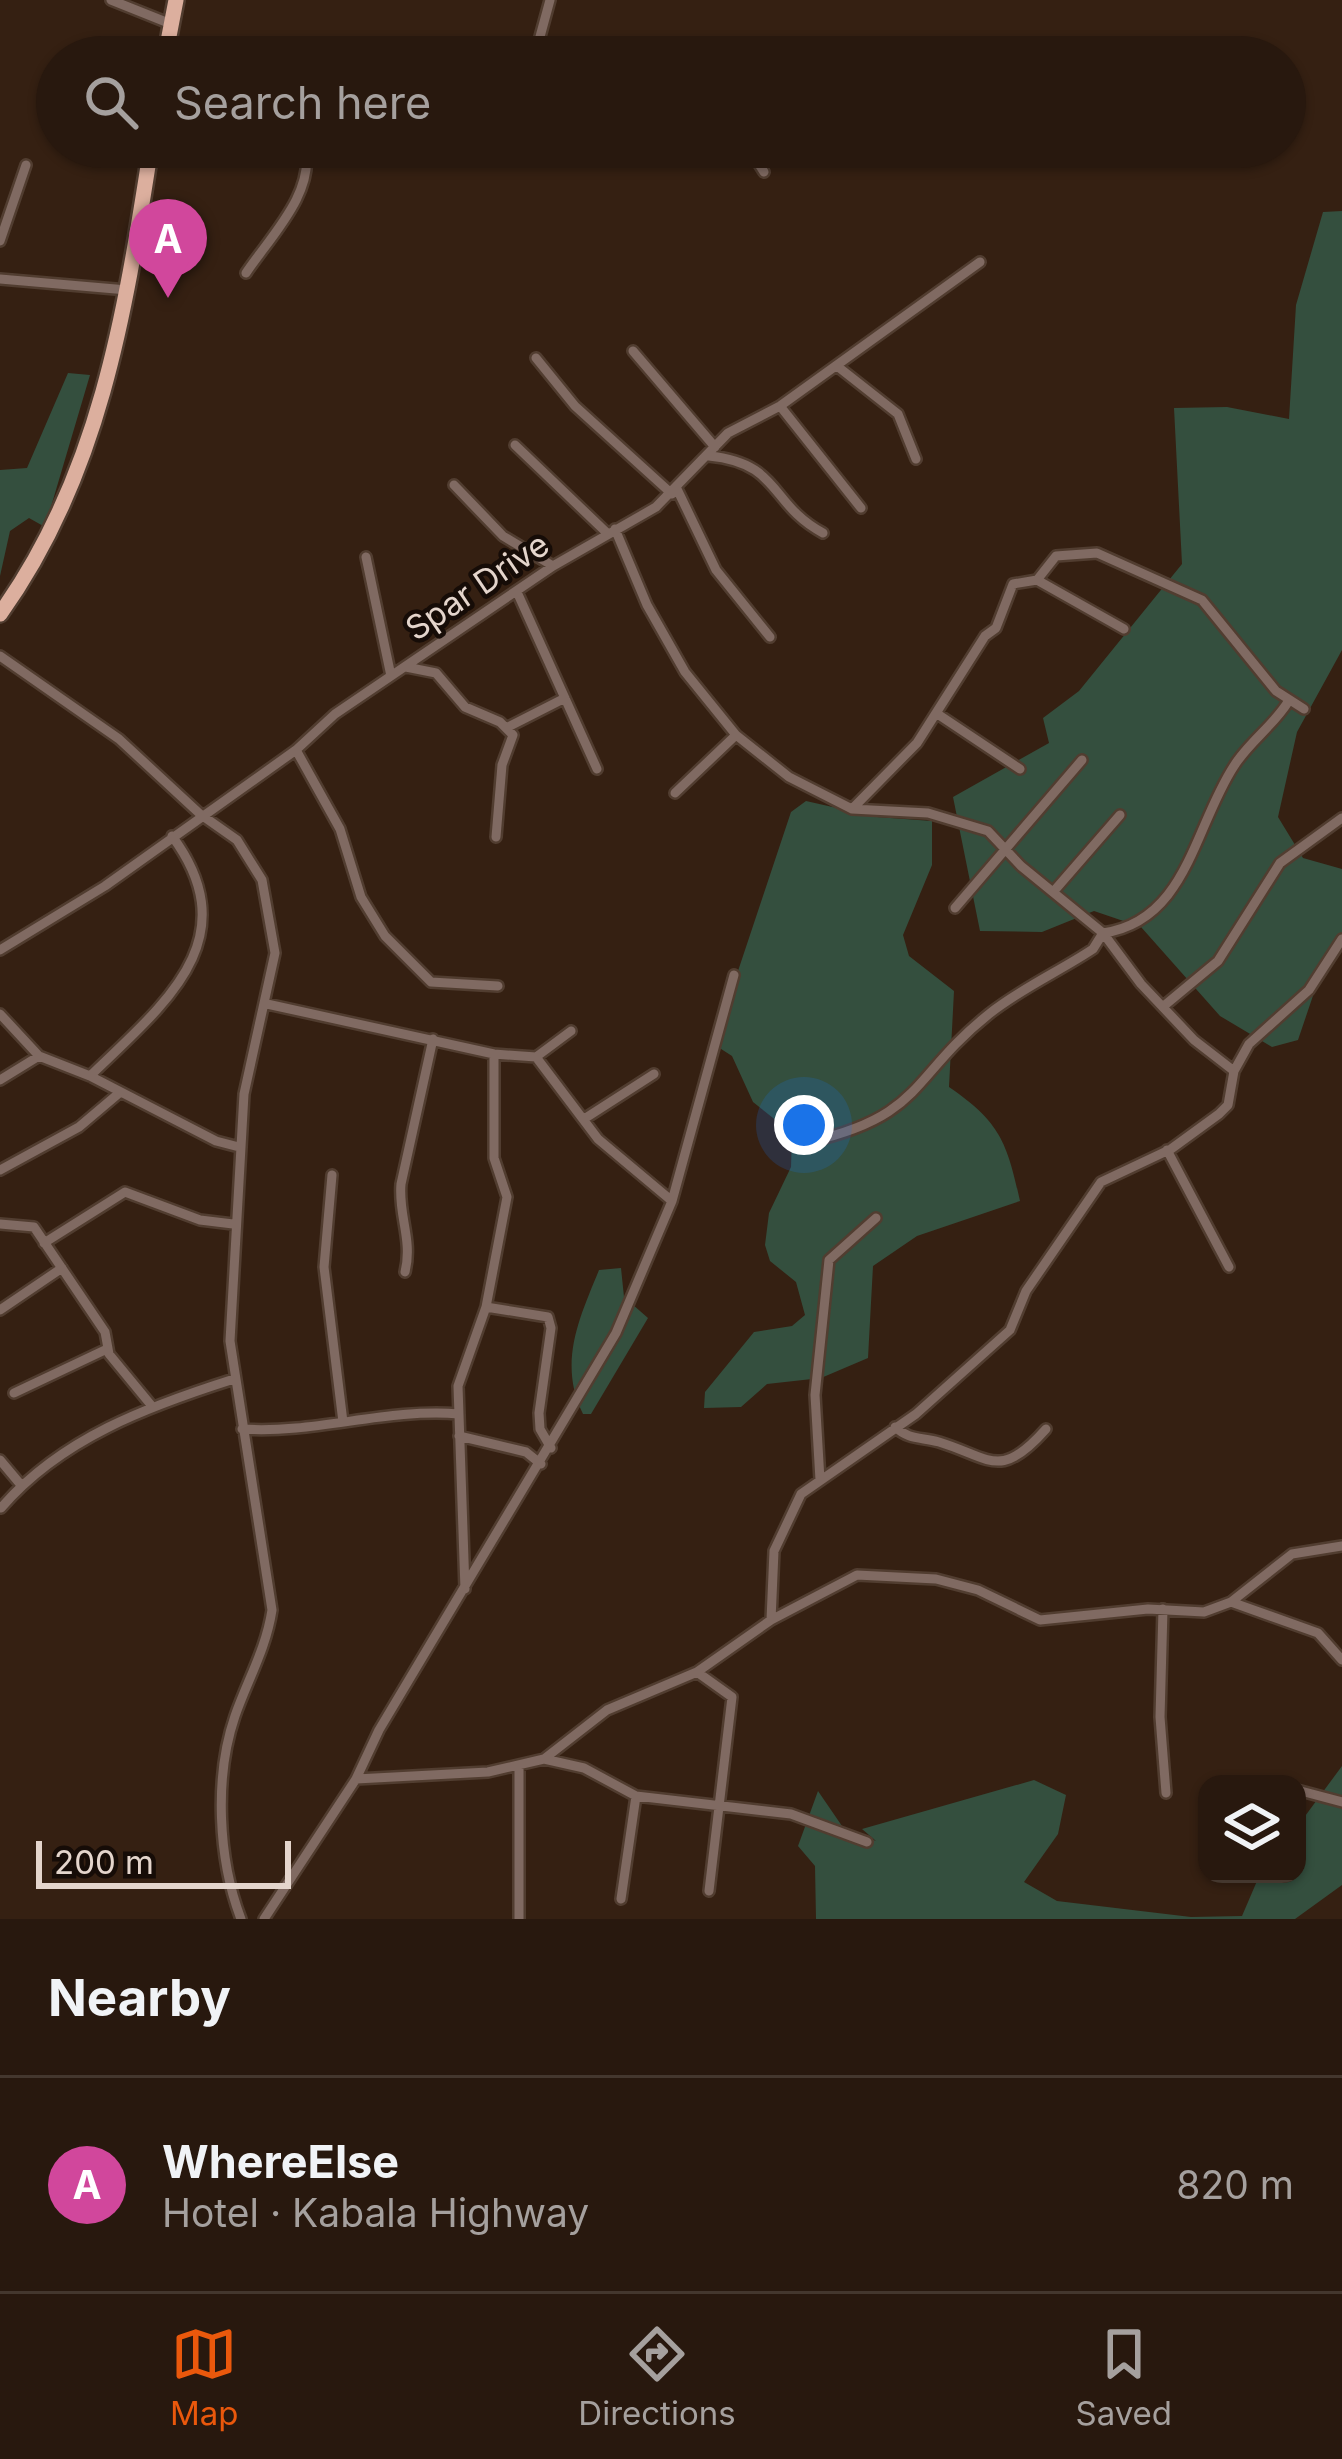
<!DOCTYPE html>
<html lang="en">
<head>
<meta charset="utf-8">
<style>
  body { margin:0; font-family:Inter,sans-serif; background:#302117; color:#f1f3f6 }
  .controls { position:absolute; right:36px; bottom:36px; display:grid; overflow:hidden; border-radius:24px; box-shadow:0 3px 9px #0004 }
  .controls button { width:108px; height:108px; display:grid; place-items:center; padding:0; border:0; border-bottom:3px solid #44372e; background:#28180e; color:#f1f3f6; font:60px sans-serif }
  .scale { position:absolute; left:36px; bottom:30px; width:255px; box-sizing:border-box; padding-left:12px; border:6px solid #e4d5cc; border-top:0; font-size:33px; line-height:42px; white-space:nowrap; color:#e4d5cc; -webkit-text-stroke:9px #160c07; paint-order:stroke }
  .you { position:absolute; left:804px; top:1125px; width:42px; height:42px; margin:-30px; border:9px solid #fff; border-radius:50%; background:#1a73e8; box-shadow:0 0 0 18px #1a73e833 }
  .badge { display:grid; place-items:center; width:78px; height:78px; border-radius:50%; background:#ea580c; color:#fff; font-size:39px; font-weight:700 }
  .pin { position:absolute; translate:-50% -99px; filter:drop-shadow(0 3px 6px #0008) }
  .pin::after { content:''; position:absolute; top:63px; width:42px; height:36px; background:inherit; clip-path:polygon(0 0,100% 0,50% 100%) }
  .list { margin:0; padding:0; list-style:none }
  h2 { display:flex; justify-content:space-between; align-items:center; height:156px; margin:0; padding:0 48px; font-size:51px }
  h2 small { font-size:39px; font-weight:400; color:#a5a09e }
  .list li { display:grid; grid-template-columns:78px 1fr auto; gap:36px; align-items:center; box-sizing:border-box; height:216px; padding:0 48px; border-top:3px solid #44372e }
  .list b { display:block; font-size:45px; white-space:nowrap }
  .list p { margin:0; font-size:39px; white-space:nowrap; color:#a5a09e }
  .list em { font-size:39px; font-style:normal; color:#a5a09e }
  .icon { flex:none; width:66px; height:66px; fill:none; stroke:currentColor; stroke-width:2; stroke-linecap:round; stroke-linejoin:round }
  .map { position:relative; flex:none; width:1342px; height:1919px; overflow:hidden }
  .search { position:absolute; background:#28180e; box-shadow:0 3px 9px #0004; left:36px; right:36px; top:36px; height:132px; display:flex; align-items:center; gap:30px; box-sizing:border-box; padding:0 42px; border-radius:66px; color:#a5a09e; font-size:45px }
  .sheet { height:372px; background:#28180e }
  nav { display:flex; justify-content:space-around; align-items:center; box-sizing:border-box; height:168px; border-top:3px solid #44372e; background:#28180e; font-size:33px; color:#a5a09e }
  nav a { display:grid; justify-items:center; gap:6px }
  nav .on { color:#ea580c }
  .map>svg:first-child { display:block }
  .green { fill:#344f3e }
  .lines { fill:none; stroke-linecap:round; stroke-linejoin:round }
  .street-casing { stroke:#513d30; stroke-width:14 }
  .primary-casing { stroke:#513d30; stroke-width:20 }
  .street { stroke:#806a62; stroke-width:9 }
  .primary { stroke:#dcaf9e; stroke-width:15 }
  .labels { text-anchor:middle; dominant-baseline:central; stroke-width:9; stroke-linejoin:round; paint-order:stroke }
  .street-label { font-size:33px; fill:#e4d5cc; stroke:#160c07 }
</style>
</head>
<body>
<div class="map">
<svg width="1342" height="1919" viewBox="0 0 1342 1919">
  <rect width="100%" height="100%" fill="#352012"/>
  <!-- green -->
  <path class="green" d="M1342,211V650L1297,732L1278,817L1303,858L1342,869V947L1319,978L1298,1040L1272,1047L1220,1016L1141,927L1094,911L1042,932L980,931L953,797L1049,743L1043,718L1079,691L1182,564L1174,408L1227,407L1289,419L1296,305L1323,212Z
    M68,373L90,375L45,527L29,518L10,531L0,576V470L27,468Z
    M806,801L877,817L932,821V865L903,935L909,956L954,991L949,1087C1000,1122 1007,1142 1020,1201L917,1236L873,1266L868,1358L821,1378L767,1384L741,1407L704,1408L705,1392L754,1332L792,1326L805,1315L796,1282L770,1261L765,1245L769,1213L791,1167L792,1133L753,1102L732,1056L718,1047V1031L791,812Z
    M621,1268L624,1297L648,1318L591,1414H583C558,1363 579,1319 599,1270Z
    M1342,1766V1885L1295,1919H816L815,1866L798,1846L818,1791L842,1826L876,1841L862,1829L1034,1780L1066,1795L1058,1834L1024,1882L1057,1901L1191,1917L1242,1916L1260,1874H1297V1827Z"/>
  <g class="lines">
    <defs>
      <path id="street" d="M111,0L171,24
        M538,44L618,57
        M450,57L455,43L538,44L550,0
        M659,57L796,49
        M748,147L764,172
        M0,241L26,165
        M246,273C270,237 316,192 305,147
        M0,279L127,290
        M633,351L715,447
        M536,358L575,406L672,494
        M837,366L898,414L916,459
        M780,406L861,508
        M515,445L607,533
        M709,456C781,463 769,504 823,533
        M454,485L503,536L553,566
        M677,489L716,570L770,637
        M615,529L647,605L685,672L736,735L789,777L852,809L928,813L988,831L1021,866L1103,933L1141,984L1194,1040L1234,1071
        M366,557L391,676
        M1037,580L1124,629
        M517,592L597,769
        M0,656L119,739L200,814L237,840L262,880L275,953L244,1094L230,1341L272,1610C266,1649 248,1679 235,1716C214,1777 218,1859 241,1919
        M406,667L436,673L465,707L500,722L513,735L502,765L496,837
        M936,713L1020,769
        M508,727L565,698
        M296,750L340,829L361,897L385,936L431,982L498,986
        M675,793L736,735
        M852,809L917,743L985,636L996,628L1013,584L1037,580L1056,556L1097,553L1202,600L1276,691L1304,709
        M1054,891L1120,815
        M955,908L1082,760
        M0,950L105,886L296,750L335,714L553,566L656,507L728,433L780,406L980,262
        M1165,1005L1218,961L1280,863L1342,818
        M0,1014L39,1056
        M39,1056L90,1076L216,1141L239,1147
        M536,1057L571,1031
        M90,1076C163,1005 249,940 172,836
        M0,1080L39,1056
        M584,1119L654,1074
        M809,1142C924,1116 910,1077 989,1014C1020,989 1060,971 1093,949L1103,933C1187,921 1194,827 1234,766C1249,742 1273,726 1288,702
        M1167,1150L1229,1267
        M0,1170L79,1127L118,1094
        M332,1175L324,1267L343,1422
        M672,1201L734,975
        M0,1224L34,1227L105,1332L109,1354L151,1405
        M44,1243L125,1192L200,1220L233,1224
        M405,1272C413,1240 398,1215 401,1184L433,1039
        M486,1307L548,1317L551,1328L539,1413L540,1429L551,1448
        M0,1310L62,1268
        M14,1393L107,1349
        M895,1427C909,1440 921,1437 939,1442C991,1458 1000,1481 1046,1429
        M242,1429C316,1434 385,1408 459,1414
        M459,1436L526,1452L541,1464
        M0,1460L21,1485
        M820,1480L815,1395L829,1260L876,1218
        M1,1508C61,1438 149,1406 234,1379
        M465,1589L458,1386L486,1307L507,1197L494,1158V1054
        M1231,1602L1318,1633L1342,1660
        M1163,1609L1160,1717L1166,1793
        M771,1620L774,1551L801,1494L916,1414L1010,1330L1026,1291L1101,1182L1171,1149L1219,1114L1228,1105L1234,1071L1249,1044L1309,990L1342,939
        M697,1672L732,1697L709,1891
        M544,1759L584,1768L636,1796L791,1814L867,1842
        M356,1779L488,1772L544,1759L607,1710L697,1672L771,1620L857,1575L936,1579L978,1590L1040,1620L1148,1609L1204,1612L1231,1602L1292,1554L1342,1546
        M1297,1790L1342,1802
        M621,1899L636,1796
        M264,1919L356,1779L379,1730L616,1333L672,1201L598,1139L536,1057L494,1054L267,1004
        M519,1919V1766"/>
      <path id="primary" d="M165,57L176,0
        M0,614C100,475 125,313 151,147"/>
    </defs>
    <!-- street casing -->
    <use href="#street" class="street-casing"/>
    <!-- primary casing -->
    <use href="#primary" class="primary-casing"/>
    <!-- street -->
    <use href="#street" class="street"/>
    <!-- primary -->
    <use href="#primary" class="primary"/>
  </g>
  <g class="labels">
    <!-- street labels -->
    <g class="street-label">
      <text transform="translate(477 586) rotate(-34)">Spar Drive</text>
    </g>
  </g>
</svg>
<div class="controls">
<button><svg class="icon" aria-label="layers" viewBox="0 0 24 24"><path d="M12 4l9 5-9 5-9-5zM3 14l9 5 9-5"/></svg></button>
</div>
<div class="scale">200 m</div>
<div class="you"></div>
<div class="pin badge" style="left:168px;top:298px;background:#d1479c">A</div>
<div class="search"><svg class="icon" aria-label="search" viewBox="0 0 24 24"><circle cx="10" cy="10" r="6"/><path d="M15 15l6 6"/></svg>Search here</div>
</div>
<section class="sheet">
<h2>Nearby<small></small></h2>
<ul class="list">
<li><span class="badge" style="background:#d1479c">A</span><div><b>WhereElse</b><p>Hotel · Kabala Highway</p></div><em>820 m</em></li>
</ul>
</section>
<nav>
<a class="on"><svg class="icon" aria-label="map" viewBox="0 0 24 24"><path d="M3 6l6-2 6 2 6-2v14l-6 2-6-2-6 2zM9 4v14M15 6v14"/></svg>Map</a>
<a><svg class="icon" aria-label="directions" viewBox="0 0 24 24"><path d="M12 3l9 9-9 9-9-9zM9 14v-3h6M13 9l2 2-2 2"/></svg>Directions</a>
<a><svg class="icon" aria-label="saved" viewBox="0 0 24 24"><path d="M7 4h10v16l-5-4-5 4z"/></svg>Saved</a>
</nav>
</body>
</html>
